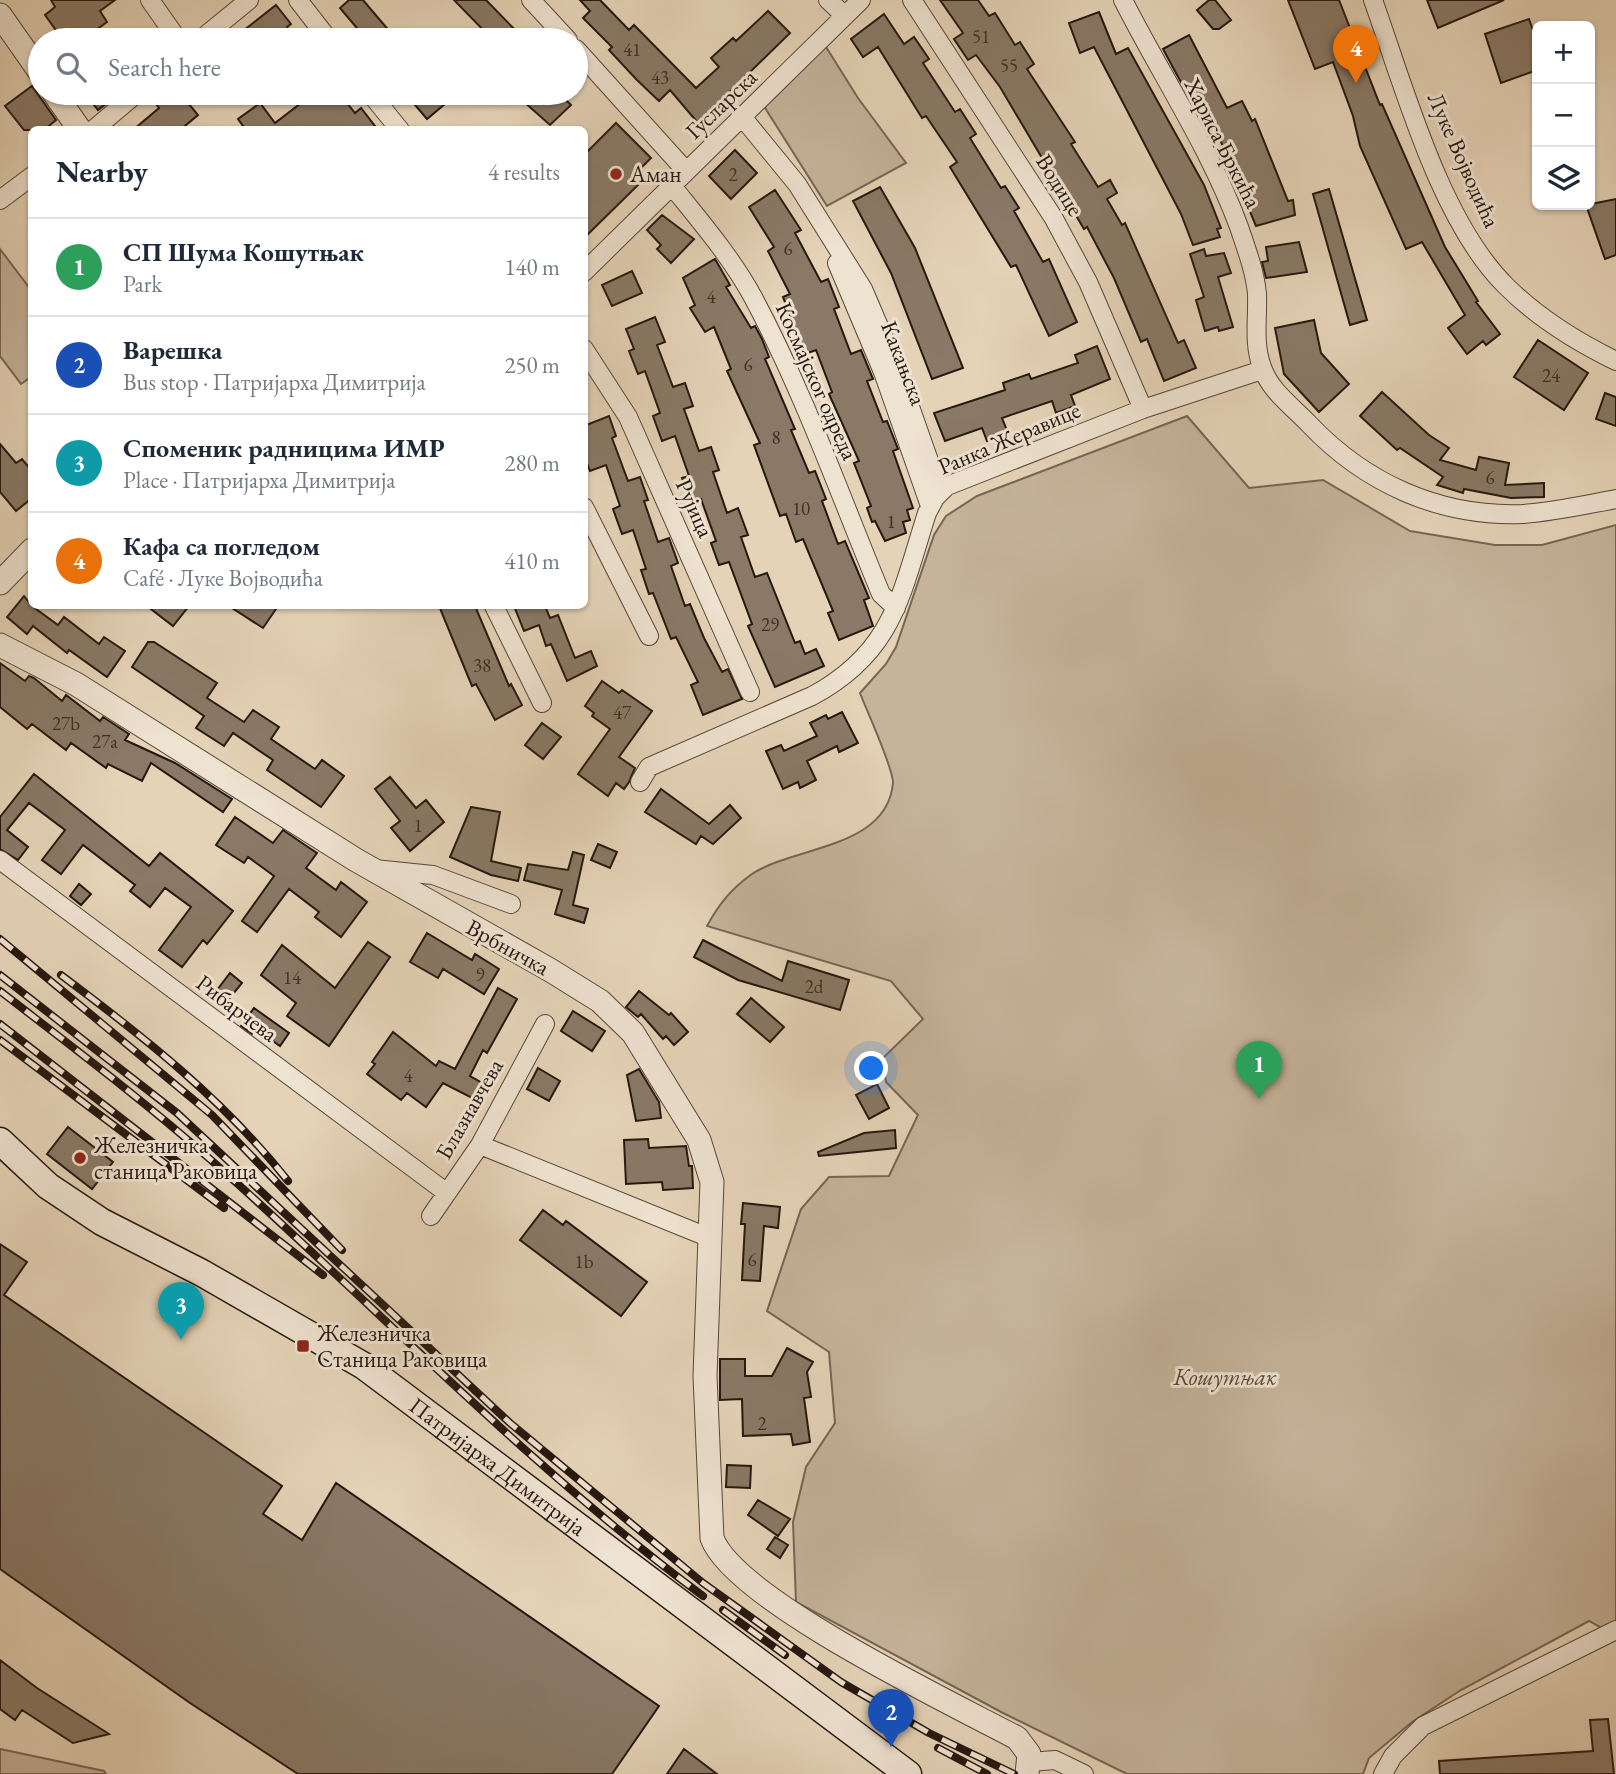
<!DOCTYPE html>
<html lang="en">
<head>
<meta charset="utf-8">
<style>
  body { margin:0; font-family:"EB Garamond",serif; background:#f6f6f7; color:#1f2937 }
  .controls { position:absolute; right:21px; top:21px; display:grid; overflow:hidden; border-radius:10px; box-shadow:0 2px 5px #0004 }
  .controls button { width:63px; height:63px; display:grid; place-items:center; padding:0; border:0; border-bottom:2px solid #e0e1e3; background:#fff; color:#1f2937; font:35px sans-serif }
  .you { position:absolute; left:872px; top:1069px; width:24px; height:24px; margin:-18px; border:5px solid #fff; border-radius:50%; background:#1a73e8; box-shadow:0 0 0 10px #1a73e833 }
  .badge { display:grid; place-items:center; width:46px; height:46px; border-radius:50%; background:#8f2418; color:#fff; font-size:23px; font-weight:700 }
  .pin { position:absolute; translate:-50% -58px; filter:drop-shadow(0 2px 4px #0008) }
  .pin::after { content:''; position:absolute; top:37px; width:24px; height:21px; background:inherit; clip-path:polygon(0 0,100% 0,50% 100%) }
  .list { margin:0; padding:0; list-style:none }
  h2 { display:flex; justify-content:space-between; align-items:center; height:91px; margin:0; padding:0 28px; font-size:30px }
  h2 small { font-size:23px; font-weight:400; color:#747a83 }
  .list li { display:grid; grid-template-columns:46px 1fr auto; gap:21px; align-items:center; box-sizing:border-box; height:98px; padding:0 28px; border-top:2px solid #e0e1e3 }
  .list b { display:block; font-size:26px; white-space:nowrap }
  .list p { margin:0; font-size:23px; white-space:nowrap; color:#747a83 }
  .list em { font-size:23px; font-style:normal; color:#747a83 }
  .icon { flex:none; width:38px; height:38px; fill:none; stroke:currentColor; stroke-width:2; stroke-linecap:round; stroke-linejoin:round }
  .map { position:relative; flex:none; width:1616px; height:1774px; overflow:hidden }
  .search { position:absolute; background:#fff; box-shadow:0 2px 5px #0004; left:28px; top:28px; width:560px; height:77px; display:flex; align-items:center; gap:18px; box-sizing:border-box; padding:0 24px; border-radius:38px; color:#747a83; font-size:26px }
  .panel { position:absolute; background:#fff; box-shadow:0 2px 5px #0004; left:28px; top:126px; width:560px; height:483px; border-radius:10px }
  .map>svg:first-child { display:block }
  .green { fill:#c5b39a; stroke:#766654; stroke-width:2 }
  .building { fill:#897966; stroke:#26180f; stroke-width:2 }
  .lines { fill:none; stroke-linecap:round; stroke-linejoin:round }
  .minor-casing { stroke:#564739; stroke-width:20 }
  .tertiary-casing { stroke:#564739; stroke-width:25 }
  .secondary-casing { stroke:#26180f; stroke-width:29 }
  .minor { stroke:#eee2d0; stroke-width:18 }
  .tertiary { stroke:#eee2d0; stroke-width:23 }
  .secondary { stroke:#eee2d0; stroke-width:26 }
  .rail-casing { stroke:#26180f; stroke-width:8 }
  .rail { stroke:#eee2d0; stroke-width:5; stroke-dasharray:16; stroke-linecap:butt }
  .poi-dot { fill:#8f2418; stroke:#eee2d0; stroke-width:2.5 }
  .labels { text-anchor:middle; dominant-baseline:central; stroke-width:6; stroke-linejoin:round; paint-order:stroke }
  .number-label { font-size:19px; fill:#3f3025 }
  .street-label { font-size:23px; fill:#26180f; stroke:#eee2d0 }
  .poi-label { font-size:23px; fill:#26180f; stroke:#eee2d0; text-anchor:start }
  .park-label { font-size:23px; font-style:italic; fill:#564639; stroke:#eee2d0 }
</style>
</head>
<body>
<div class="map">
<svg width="1616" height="1774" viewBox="0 0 1616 1774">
  <rect width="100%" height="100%" fill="#e5d3b7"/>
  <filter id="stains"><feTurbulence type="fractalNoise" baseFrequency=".00286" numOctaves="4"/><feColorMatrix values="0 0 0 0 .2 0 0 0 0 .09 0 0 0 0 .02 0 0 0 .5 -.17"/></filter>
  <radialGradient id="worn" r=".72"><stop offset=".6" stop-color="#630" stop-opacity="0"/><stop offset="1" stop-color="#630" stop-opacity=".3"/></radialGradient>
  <!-- green -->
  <path class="green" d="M821,39L858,98L906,163L827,206L760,100Z
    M0,249L31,290V377L21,384L0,356Z
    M1187,416L1249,488L1323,480L1410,531L1495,545H1542L1616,525V1636L1589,1621L1461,1690L1412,1722L1369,1758L1363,1774H1127L1003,1713L796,1602L793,1522L806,1467L835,1423L829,1352L767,1311L801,1209L829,1177L889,1176L918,1115L886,1082L883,1058L923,1019L891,981L707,926C719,904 731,889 752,874C794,846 887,849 893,783C894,770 866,709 860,693L886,664L896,647L934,535L946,516L977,496Z
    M0,1749L104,1771L106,1774H0Z"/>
  <!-- building -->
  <path class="building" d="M51,0H115L100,11L107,22L82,40H63L45,15L55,7Z
    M349,0H363L397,40H367L340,8Z
    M454,0H486L525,40H493Z
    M580,0H600L629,30L634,25L696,88L719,67L711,58L733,38L736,41L768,11L790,33L698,123L670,90L659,101L636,79L609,50L612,47L583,18L590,11Z
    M940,0H978L989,16L995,13L1015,45L1020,42L1034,64L1027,69L1075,142L1071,144L1098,187L1110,180L1117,193L1107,199L1122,225L1125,223L1178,343L1184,340L1196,368L1164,381L1147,339L1141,342L1114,278L1087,227L1084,229L1000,87L976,55L968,60L954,39L963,33Z
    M1209,0H1215L1231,20L1219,29H1213L1197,10Z
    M1288,0H1339L1380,105L1382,104L1445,247L1478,301L1476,302L1500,334L1486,345L1483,341L1467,354L1448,328L1465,315L1422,242L1406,249L1360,146L1353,116L1333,62L1315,69Z
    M1427,0H1504L1438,28Z
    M276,5L291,24L287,27L297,40H250L243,31Z
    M1099,12L1116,54L1128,48L1204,185L1221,228L1217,229L1220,237L1193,245L1181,214L1094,47L1080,53L1069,23Z
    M884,14L904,44L914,37L929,59L923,63L955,112L960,109L976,134L970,138L1001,188L1005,186L1019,208L1014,211L1043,262L1049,259L1077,322L1049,336L1016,265L1011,267L950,167L957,162L926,116L922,118L878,47L863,57L851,39Z
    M1529,19L1537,42V70L1501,83L1485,34Z
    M1189,35L1227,108L1242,101L1252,121L1255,119L1288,201L1293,200L1295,215L1256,226L1219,137L1201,107L1196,110L1163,49Z
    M32,86L56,120L44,130H24L5,106Z
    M85,93H120L98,110Z
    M148,93H180L198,115L180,130H133L159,108Z
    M314,93H339L355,113L361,108L378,130H246L238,119L260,103L275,123Z
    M405,93H458L427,119Z
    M514,93H559L571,105L550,125Z
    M616,123L651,158L631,178L638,185L584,238V155Z
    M735,150L757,173L731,199L709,176Z
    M880,187L915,248L963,368L932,379L891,273L853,201Z
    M1329,189L1367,320L1350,325L1313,194Z
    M775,190L801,230L795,233L821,282L828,279L839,307L834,309L851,354L861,350L873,379L867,381L883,422L887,421L898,449L893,451L913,508L907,510L910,520L903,522L906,533L885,541L875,521L872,522L867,508L871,506L854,463L859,461L829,394L832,392L816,350L805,354L783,297L790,294L768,251L774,247L749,207Z
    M1616,199V255L1605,259L1586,205Z
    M662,215L694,239L671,263L657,249L661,245L647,230Z
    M1299,242L1307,272L1266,278L1262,262L1268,261L1266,247Z
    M1204,249L1206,256L1224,253L1231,273L1218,277L1233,327L1219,331L1218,327L1205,331L1196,300L1204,297L1190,254Z
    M715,259L730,285L726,287L751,328L755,326L762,339L769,357L765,359L795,429L791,430L809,473L815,471L826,499L822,501L838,544L845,541L869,598L864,600L873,626L839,640L828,613L833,611L803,539L796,542L786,514L780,516L754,445L760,443L727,371L731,369L714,327L705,332L690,308L695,305L683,278Z
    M632,271L642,293L612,306L602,285Z
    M655,317L665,342L657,345L673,387L685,383L693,406L684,409L699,451L711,447L719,470L713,472L727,513L738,508L748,535L741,537L755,577L767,573L795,643L800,641L805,654L816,649L824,666L775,687L748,626L752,624L729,562L719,565L711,543L716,541L701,499L690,503L682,478L689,476L675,436L662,441L653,416L660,413L645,371L638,374L629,351L634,349L626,329Z
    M1314,320L1321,353L1349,384L1319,412L1284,374L1275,328Z
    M1538,340L1588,373L1564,410L1514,377Z
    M1097,346L1110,379L1071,395L1075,406L1056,413L1052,401L1002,418L1008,433L987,441L982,428L945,441L934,413L1005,390L1003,383L1029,374L1031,379L1078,363L1075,355Z
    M1382,392L1429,435L1449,448L1440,460L1476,470L1479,457L1509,463L1505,485L1544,483V497L1511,498L1464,489L1463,493L1437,485L1443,477L1400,448L1397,450L1360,416Z
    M1605,393L1616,397V426L1596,419Z
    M609,416L616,436L612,438L628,481L640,477L648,500L644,501L658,542L669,538L678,563L671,566L685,606L690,604L704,638L722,672L728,669L742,699L703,715L691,685L698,682L676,637L671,639L653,593L649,594L641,570L646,569L633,530L622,534L613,509L620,506L606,465L590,471L584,456V426Z
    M0,444L16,463L22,459L32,471V498L16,511L0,492Z
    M24,596L32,606L58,625L64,617L99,644L104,637L125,651L107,677L69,650L67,653L33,626L27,634L7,617Z
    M147,606H189L173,626Z
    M229,606H278L263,628Z
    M439,606H475L509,686L511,684L522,705L495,720L476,684L472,686Z
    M514,606H545L550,618L558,615L575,658L591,651L597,666L567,681L551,644L546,646L539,625L524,631Z
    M148,642H154L217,683L207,698L244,722L253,710L279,727L271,739L315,769L322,760L344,776L321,807L267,770L273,760L233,733L224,746L196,728L204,716L132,667Z
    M0,663L25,681L29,676L34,678L62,701L66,695L100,721L103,717L129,734L125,740L175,763L232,799L223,812L151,763L142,781L108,764L106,768L71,743L66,750L32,724L27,729L0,707Z
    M602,681L619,693L622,690L652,711L619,757L635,768L629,782L624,789L616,783L608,796L578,774L610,729L592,716L594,713L585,706Z
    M842,712L858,743L839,752L837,746L807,761L816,780L800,788L798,782L783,789L766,751L781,745L784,751L817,736L810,723L826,715L828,719Z
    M542,723L561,737L543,759L525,745Z
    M34,774L149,866L160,853L233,911L207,944L203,940L182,967L159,950L191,907L165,888L150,907L130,891L135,885L83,845L61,874L42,860L65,830L29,803L7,830L28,847L18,860L0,849V817Z
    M390,777L416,808L426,800L444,822L410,851L391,828L400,821L375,789Z
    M661,789L709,824L730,805L741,818L713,844L701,836L696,844L645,812Z
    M471,807L500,812L491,861L521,868L518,881L491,875L450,857Z
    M235,817L273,843L283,830L305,845L317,853L306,868L336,890L341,882L367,902L341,937L315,917L319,912L289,889L257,932L242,921L274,876L248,857L244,863L216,845Z
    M598,844L617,852L610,868L591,860Z
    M573,852L584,855L573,905L588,909L584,923L555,914L562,890L524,880L528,864L568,870Z
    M79,884L91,894L81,905L70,896Z
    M427,933L472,960L475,954L499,969L484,994L443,969L438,978L410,962Z
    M703,940L782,981L788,961L849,980L840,1010L738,980L694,957Z
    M368,942L390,957L329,1046L287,1016L296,1003L261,975L282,945L335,988Z
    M230,973L242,983L229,999L217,990Z
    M498,988L517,999L487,1053L483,1050L470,1076L484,1084L476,1100L443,1083L426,1107L407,1093L401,1100L367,1074L375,1064L372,1062L393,1032L436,1066L439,1061L455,1069Z
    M639,991L669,1015L671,1013L688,1032L674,1045L666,1036L663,1039L641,1014L638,1017L626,1007Z
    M751,998L784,1027L770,1042L737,1014Z
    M254,1008L289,1033L280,1046L256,1029L252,1034L241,1026Z
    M573,1011L605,1031L592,1051L561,1031Z
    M538,1068L560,1081L549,1101L527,1089Z
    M639,1069L659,1102L661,1118L636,1121L627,1075Z
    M877,1084L889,1108L869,1119L856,1095Z
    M68,1127L113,1162L92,1189L47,1154Z
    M895,1130L896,1148L819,1156L818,1152L864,1133Z
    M648,1139L649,1148L686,1146L689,1166H692L693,1188L663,1190L662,1182L626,1184L624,1140Z
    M743,1203L780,1207L778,1228L764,1226L760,1281L742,1280L745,1224H741Z
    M543,1210L563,1225L566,1221L647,1282L621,1316L520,1240Z
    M0,1244L27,1262L4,1295L282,1486L263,1514L302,1540L336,1483L659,1706L612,1774H298L190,1703L0,1569Z
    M787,1348L813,1362L807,1372L811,1397L804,1398L810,1442L793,1445L791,1434L743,1436L742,1399L720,1400V1359H745V1376H772Z
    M727,1465L751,1466L750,1488L726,1487Z
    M758,1500L790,1519L778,1536L748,1515Z
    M775,1537L788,1545L780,1558L767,1549Z
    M0,1660L37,1688L109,1734L73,1743L22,1710L15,1720L0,1709Z
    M1608,1719L1614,1774H1440L1439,1761L1593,1751L1590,1720Z
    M684,1749L717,1774H667Z"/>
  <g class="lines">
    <defs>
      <path id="minor" d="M150,0L178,40
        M298,0L329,40
        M531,0L568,40
        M828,0L845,16
        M912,0L1053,217L1088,282L1143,409
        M1123,0C1161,75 1210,148 1239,227C1246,248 1255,271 1257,294C1258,319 1253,343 1262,367C1270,391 1292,406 1309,424C1365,483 1439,517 1522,514C1554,512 1584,505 1616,499
        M1373,0C1404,86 1440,221 1506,286C1538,318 1575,341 1616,361
        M200,40L249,0
        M576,49L686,171
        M370,93L400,130
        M743,118L797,184L863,289L895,364L940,492
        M93,130L137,93
        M672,186C701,222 732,258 754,299C804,393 840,495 881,594L896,608
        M0,200L32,176
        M837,263L883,372L930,506
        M584,272L861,0
        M584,349L628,417L750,692
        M584,507L649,636
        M494,606L542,703
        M640,782L649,767L812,696C894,652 901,594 927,513L935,498L947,486L1143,409L1262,370
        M0,860L447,1193
        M374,869L433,875L511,904
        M480,1145L710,1238
        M431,1216L480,1145L545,1024
        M1030,1762L1055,1760L1084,1774
        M1383,1774L1393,1756L1423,1726L1616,1630"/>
      <path id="tertiary" d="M0,15L40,72
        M54,93L80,130
        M0,583L32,550
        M0,645L76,684L356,860L550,970L600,1001L633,1033L699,1140L712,1182L705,1376L712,1538C734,1599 953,1704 1017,1738L1029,1754L1027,1774"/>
      <g id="secondary">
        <path id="s1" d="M0,1141L48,1186L102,1222L202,1273L364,1366L908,1774"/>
      </g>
    </defs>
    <!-- minor casing -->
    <use href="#minor" class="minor-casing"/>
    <!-- tertiary casing -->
    <use href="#tertiary" class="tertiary-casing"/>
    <!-- secondary casing -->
    <use href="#secondary" class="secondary-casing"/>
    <!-- minor -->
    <use href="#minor" class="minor"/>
    <!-- tertiary -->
    <use href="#tertiary" class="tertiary"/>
    <!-- secondary -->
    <use href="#secondary" class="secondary"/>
    <defs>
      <path id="rail" d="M0,939L212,1115L342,1250
        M0,975L177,1113L510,1423L703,1583L841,1682L929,1733L1014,1774
        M61,975C144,1037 224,1100 288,1181
        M0,991C71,1046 143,1100 211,1160C377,1307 524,1463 703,1596
        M0,1024L323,1275
        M0,1040L224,1208
        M723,1610L785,1655
        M938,1748L987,1774"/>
    </defs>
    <!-- rail casing -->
    <use href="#rail" class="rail-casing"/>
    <!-- rail -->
    <use href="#rail" class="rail"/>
  </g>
  <!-- markers -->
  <g class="poi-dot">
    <circle cx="616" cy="174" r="7"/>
    <circle cx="80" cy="1158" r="7"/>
    <rect x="296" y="1339" width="14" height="14" rx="3.5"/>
  </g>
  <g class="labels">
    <!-- number labels -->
    <g class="number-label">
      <text x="981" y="36">51</text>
      <text x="632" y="49">41</text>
      <text x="1009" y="65">55</text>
      <text x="660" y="77">43</text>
      <text x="733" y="174">2</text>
      <text x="788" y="248">6</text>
      <text x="711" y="296">4</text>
      <text x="748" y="364">6</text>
      <text x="1551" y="375">24</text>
      <text x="776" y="437">8</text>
      <text x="1490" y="477">6</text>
      <text x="801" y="508">10</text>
      <text x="891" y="521">1</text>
      <text x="770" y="624">29</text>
      <text x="482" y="665">38</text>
      <text x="622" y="712">47</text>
      <text x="66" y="723">27b</text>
      <text x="105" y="741">27a</text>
      <text x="418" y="825">1</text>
      <text x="480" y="974">9</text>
      <text x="292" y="977">14</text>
      <text x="814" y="986">2d</text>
      <text x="408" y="1075">4</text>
      <text x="752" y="1259">6</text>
      <text x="584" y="1261">1b</text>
      <text x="762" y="1423">2</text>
    </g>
    <!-- street labels -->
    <g class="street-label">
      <text transform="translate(721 104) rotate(-44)">Гусларска</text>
      <text transform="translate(1223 143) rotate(63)">Хариса Бркића</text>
      <text transform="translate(1464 160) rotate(66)">Луке Војводића</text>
      <text transform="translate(1060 185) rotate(58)">Водице</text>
      <text transform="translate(904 363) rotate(69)">Какањска</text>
      <text transform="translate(817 381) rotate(66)">Космајског одреда</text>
      <text transform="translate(1009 438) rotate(-23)">Ранка Жеравице</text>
      <text transform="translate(695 508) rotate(66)">Рујица</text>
      <text transform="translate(508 947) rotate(29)">Врбничка</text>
      <text transform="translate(237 1008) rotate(37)">Рибарчева</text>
      <text transform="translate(469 1109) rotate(-60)">Блазнавчева</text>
      <text stroke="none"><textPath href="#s1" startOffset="597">Патријарха Димитрија</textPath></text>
    </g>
    <!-- poi labels -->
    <g class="poi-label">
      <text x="630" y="174">Аман</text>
      <text x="94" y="1145">Железничка<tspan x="94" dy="26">станица Раковица</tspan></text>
      <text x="317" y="1333">Железничка<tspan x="317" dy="26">Станица Раковица</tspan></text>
    </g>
    <!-- park labels -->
    <g class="park-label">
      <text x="1225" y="1377">Кошутњак</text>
    </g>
  </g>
  <rect width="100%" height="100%" filter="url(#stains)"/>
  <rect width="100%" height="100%" fill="url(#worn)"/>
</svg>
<div class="controls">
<button>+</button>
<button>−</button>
<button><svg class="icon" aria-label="layers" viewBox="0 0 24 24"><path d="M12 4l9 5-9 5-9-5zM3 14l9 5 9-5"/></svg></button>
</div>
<div class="you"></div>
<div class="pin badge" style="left:1259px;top:1099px;background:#2e9e5b">1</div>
<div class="pin badge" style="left:891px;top:1747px;background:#1a4fb4">2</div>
<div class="pin badge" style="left:181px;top:1340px;background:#0f9aa8">3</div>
<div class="pin badge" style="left:1356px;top:83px;background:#e8710a">4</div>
<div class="search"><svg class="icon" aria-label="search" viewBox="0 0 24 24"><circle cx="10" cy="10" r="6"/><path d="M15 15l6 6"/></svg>Search here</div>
<section class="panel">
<h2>Nearby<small>4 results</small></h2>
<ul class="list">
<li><span class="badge" style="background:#2e9e5b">1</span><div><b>СП Шума Кошутњак</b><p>Park</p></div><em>140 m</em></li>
<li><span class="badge" style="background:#1a4fb4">2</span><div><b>Варешка</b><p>Bus stop · Патријарха Димитрија</p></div><em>250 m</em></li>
<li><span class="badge" style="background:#0f9aa8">3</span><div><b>Споменик радницима ИМР</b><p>Place · Патријарха Димитрија</p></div><em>280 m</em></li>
<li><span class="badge" style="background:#e8710a">4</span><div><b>Кафа са погледом</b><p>Café · Луке Војводића</p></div><em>410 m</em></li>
</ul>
</section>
</div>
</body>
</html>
